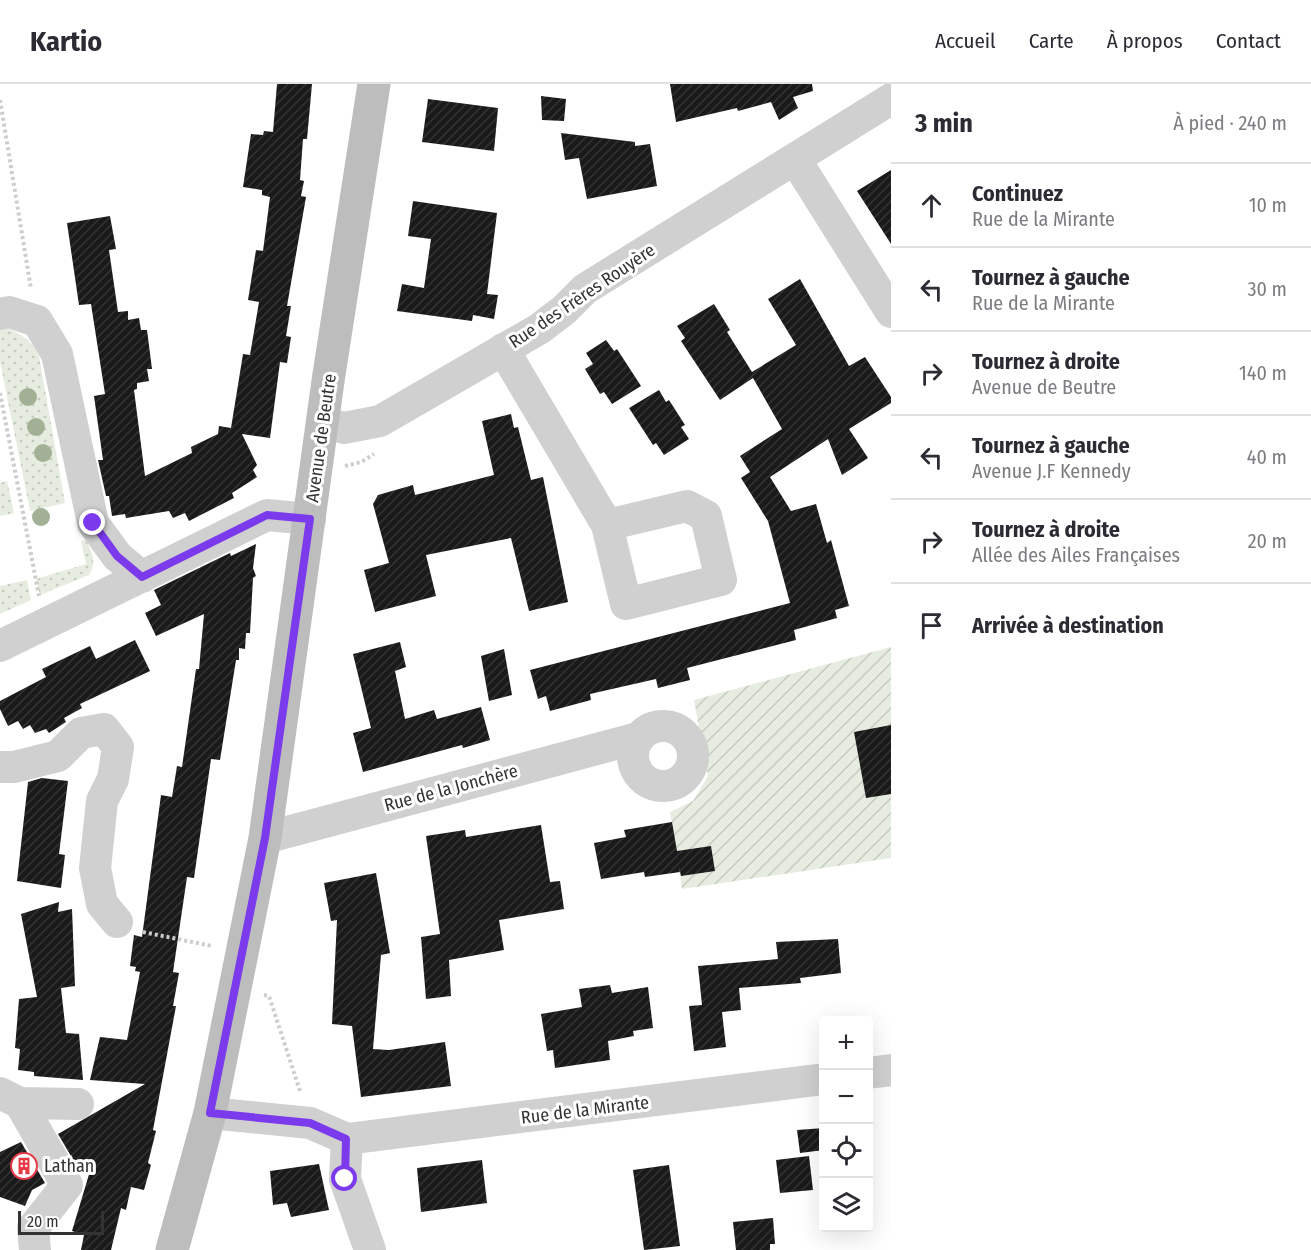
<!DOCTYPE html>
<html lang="fr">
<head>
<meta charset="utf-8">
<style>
  body { margin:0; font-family:"Fira Sans Condensed",sans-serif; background:#f2f2f3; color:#2b2b33 }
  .controls { position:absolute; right:18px; bottom:18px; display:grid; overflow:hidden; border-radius:6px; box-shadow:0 6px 24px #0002 }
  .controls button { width:54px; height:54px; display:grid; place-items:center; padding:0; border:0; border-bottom:2px solid #e1e1e2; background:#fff; color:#2b2b33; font:30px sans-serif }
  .scale { position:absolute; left:18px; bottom:15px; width:86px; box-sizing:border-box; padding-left:6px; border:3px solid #333; border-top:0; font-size:16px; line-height:21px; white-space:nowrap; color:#333; -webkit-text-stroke:4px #fff; paint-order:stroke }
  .stop { position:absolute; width:18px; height:18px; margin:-14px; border:4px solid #7c3aed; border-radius:50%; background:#fff }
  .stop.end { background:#7c3aed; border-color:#fff; box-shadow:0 2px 6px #0008 }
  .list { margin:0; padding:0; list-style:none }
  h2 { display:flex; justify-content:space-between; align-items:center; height:78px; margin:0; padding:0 24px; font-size:26px }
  h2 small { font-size:20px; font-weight:400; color:#7c7c81 }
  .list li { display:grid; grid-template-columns:39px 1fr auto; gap:18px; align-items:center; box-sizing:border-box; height:84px; padding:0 24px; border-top:2px solid #e1e1e2 }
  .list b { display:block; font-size:22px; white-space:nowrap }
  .list p { margin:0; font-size:20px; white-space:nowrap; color:#7c7c81 }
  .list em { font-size:20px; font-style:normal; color:#7c7c81 }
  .icon { flex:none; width:33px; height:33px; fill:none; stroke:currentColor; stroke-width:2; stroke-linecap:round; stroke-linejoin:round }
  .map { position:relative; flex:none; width:891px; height:1166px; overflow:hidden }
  header { display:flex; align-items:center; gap:36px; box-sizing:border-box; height:84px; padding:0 30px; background:#fff; border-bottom:2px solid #e1e1e2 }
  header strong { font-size:28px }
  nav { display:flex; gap:33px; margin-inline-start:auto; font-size:21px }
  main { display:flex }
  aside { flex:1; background:#fff }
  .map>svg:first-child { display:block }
  .grass { fill:url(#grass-dots) }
  .garden { fill:url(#garden-furrows) }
  .building { fill:url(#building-hatch) }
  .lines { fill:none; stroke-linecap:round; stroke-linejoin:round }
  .path { stroke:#cdcdcd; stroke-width:4; stroke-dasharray:3 3; stroke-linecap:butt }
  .street { stroke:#d0d0d0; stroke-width:32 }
  .secondary { stroke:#bdbdbd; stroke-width:33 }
  .tree { fill:#a2b095 }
  .route { stroke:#7c3aed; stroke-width:8 }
  .labels { text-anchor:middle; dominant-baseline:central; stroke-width:6; stroke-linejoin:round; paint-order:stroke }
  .street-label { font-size:18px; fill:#333; stroke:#fff }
  .poi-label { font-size:18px; fill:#333; stroke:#fff; text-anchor:start }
</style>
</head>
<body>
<header>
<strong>Kartio</strong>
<nav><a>Accueil</a><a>Carte</a><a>À propos</a><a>Contact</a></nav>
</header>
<main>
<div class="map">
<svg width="891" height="1166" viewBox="0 0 891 1166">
  <defs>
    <pattern id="grass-dots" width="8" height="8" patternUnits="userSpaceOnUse" patternTransform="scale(1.5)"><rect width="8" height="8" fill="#e6ecdf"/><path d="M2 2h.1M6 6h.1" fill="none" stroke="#c6cbc0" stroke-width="1.8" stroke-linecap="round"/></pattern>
    <pattern id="garden-furrows" width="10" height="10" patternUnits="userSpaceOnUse" patternTransform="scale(1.5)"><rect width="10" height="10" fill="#e6ecdf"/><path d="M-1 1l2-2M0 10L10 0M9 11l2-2" fill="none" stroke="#c6cbc0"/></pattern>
    <pattern id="building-hatch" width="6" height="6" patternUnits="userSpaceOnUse" patternTransform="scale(1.5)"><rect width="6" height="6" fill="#1a1a1a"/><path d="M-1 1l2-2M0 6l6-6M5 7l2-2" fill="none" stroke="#333"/></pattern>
  </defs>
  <rect width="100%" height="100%" fill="#fff"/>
  <!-- grass -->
  <path class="grass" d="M0,243C17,246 32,256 39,272L65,419L30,427L0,278Z
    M7,397L14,429L0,432V399Z
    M86,456C92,467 97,480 89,491L40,511L36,495L86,480L81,457Z
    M27,496L31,516L0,530V502Z"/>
  <!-- garden -->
  <path class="garden" d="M891,563V774L682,805L670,728L693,717L708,692L694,616Z"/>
  <!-- building -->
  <path class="building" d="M277,0H312L307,55H303L300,96L304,97L301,112L306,113L287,222H291L286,252L291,253L287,279L280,278L270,354L242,350L257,381L253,386L257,393L232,409L234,414L189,437L185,429L173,434L169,427L126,434L125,430L112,432L109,412H106L98,376H103L94,312L105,310L91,220L79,221L67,139L110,132L116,165L109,166L118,228L128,227V236L139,234L141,246H147L152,285H147L149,297L137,299V305L134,306L145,392L192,369L191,363L218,350L219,342L231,344L243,270L250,271L259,218L248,216L256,166L263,167L270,113L262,111V106L243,103L251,50L263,51L264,47L273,48Z
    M670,0H812L813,7L793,13L798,24L779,36L771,18L738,27L737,24L676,38Z
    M541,12L566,15L564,37L542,36Z
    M428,15L498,24L494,67L422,58Z
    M561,49L635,58V62L650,60L657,102L587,115L579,74L565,76Z
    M891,86V160L857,107Z
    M413,117L497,129L487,210L498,211L494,235L473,231L472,237L397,227L402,200L424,204L431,155L408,152Z
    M800,195L849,282L865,273L891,313V319L849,345L868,374L842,391L828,355L770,393L791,427L816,420L827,459L831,456L849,522L835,526L837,534L794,546L796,556L687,584L690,596L658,604L656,595L590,610L591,616L550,627L546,612L538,615L530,586L790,519L768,437L741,394L750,388L740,372L782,345L753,294L720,316L681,257L685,254L677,242L714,220L730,246L727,248L752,288L796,261L768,215Z
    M606,256L614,267L617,265L641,302L612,320L604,308L600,310L585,285L593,280L586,269Z
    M659,306L666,318L669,316L685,341L681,343L689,355L664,371L656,359L653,361L629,324Z
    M511,330L514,344L518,343L531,396L543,393L568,518L529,527L511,454L426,471L436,512L375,528L364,486L389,479L373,420L378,411L413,401L415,411L494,391L482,337Z
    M256,460L253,484L256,492L253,494L250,549H246L245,565L239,564V576H236L220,676L211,675L194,794L187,793L173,888L179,889L173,922H176L153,1046L156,1047L148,1079L151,1081L144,1106L131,1103L126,1126L121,1124L111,1166H81L84,1151L72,1147L93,1077L78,1084L58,1050L145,1000L90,996L100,953L127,956L140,888L135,887L136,883L130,882L134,851L142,853L161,711L172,713L177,682L182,683L196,585H199L204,530L156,552L145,529L161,521L154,506L230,469L231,472Z
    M135,556L150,587L80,620L82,624L64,634L66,638L49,649L46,645L35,649L30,641L23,645L18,637L8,642L0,625V617L46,593L42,585L90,562L96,575Z
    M400,558L406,583L395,587L405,635L434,626L437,635L481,623L490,656L463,664L462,661L363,688L353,649L371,644L353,570Z
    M504,565L512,611L489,617L481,572Z
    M891,641V710L866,714L854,648Z
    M42,694L68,697L59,770L65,771L61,804L17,797L28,698Z
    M672,738L677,767L711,762L715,787L681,792L679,782L680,788L645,793L644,788L601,795L594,759L626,753L624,746Z
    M541,741L550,798L560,797L564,825L499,836L504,866L449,876L451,912L426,915L421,853L440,850L426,752L465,746L466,753Z
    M376,789L390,869L381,871L373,965L389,966L445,958L451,1002L361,1013L352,942L332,940L337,836L331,837L324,799Z
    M59,818L58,828L72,825L75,902L61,904L66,949L79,950L83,996L34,992V988L18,986L20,965L15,964L19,915L37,913L21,830Z
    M838,855L841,889L800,894L801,899L739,904L741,926L722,928L726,963L694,967L689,922L702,921L698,882L778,875L776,858Z
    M610,901L612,909L648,903L653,944L633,947L634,952L608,957L610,976L555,984L553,966L547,967L541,930L582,923L579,905Z
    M824,1044V1066L800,1069L797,1046Z
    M21,1058L45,1099L32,1106L25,1122L0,1113V1068Z
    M809,1072L813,1106L780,1109L776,1076Z
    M482,1076L487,1119L421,1128L417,1084Z
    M319,1080L329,1126L291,1133L287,1119L273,1121L270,1087Z
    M669,1081L680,1162L644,1166L633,1086Z
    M773,1134L775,1160H770V1166H736L733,1138Z"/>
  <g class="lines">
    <!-- path -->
    <path class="path" d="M0,16L31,205
      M0,309L39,512
      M345,382L361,378L374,370
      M143,848L212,862
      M264,911L269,912L300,1007"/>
    <!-- street -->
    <path class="street" d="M795,75L891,228
      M0,230L9,228L37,237L57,270L93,439L117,472L142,493
      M503,265L607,441L626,520L721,496L706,432L687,422L607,441
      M324,338L344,344L380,337L539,245L564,226L585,205L891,15
      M0,562L267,431L310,435
      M633 672a30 30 0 1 1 60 0a30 30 0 1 1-60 0Z
      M0,683H14L58,672L81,649L104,645L118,663L113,695L102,717L95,784L102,820L117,838
      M265,754L638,654
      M868,989L891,986
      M0,1009L20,1019L67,1101L33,1144L35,1166
      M20,1019L78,1020
      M210,1029L310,1039L347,1055L824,995
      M347,1055L345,1095L370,1166"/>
    <!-- secondary -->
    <path class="secondary" d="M172,1166L210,1029L265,754L328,297L374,0"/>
  </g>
  <!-- trees -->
  <g class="tree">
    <circle cx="28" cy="313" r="9"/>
    <circle cx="36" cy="343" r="9"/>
    <circle cx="43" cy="369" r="9"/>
    <circle cx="41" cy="433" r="9"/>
  </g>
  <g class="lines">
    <!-- route -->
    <path class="route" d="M93,439L117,472L142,493L267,431L310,435L265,754L210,1029L310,1039L346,1055L345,1095"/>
  </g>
  <!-- icons -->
  <defs>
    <symbol id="building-ring" viewBox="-11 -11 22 22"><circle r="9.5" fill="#fff" stroke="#e63946" stroke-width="1.5"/><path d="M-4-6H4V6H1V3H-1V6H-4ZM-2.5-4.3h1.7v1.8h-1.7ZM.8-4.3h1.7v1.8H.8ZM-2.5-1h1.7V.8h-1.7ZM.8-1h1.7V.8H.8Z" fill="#e63946"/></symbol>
  </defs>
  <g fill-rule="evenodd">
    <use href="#building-ring" x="9" y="1067" width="30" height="30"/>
  </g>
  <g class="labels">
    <!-- street labels -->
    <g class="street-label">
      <text transform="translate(582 212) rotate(-34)">Rue des Frères Rouyère</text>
      <text transform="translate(321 354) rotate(-82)">Avenue de Beutre</text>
      <text transform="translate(451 704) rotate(-15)">Rue de la Jonchère</text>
      <text transform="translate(585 1026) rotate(-7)">Rue de la Mirante</text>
    </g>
    <!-- poi labels -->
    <g class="poi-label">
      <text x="44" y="1082">Lathan</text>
    </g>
  </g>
</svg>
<div class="controls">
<button>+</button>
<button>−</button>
<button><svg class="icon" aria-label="locate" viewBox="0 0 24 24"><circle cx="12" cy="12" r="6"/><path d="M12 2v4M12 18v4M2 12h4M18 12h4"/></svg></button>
<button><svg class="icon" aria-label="layers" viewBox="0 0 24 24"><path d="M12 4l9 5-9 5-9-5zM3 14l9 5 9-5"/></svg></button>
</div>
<div class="scale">20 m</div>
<div class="stop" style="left:345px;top:1095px"></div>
<div class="stop end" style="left:93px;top:439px"></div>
</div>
<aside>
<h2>3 min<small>À pied · 240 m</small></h2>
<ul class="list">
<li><svg class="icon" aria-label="ahead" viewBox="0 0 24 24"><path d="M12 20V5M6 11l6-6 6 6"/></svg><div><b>Continuez</b><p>Rue de la Mirante</p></div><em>10 m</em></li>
<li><svg class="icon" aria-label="left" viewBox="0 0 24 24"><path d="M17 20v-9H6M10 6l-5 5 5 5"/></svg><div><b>Tournez à gauche</b><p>Rue de la Mirante</p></div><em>30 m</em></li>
<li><svg class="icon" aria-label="right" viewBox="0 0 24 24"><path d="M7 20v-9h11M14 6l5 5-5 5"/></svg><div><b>Tournez à droite</b><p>Avenue de Beutre</p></div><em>140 m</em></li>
<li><svg class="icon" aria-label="left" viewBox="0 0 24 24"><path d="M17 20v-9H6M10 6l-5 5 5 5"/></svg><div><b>Tournez à gauche</b><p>Avenue J.F Kennedy</p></div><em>40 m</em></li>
<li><svg class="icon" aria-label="right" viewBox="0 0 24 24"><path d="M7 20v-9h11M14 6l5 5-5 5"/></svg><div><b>Tournez à droite</b><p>Allée des Ailes Françaises</p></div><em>20 m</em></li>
<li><svg class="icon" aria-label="arrive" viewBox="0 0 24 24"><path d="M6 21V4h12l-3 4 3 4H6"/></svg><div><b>Arrivée à destination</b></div></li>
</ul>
</aside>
</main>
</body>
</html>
